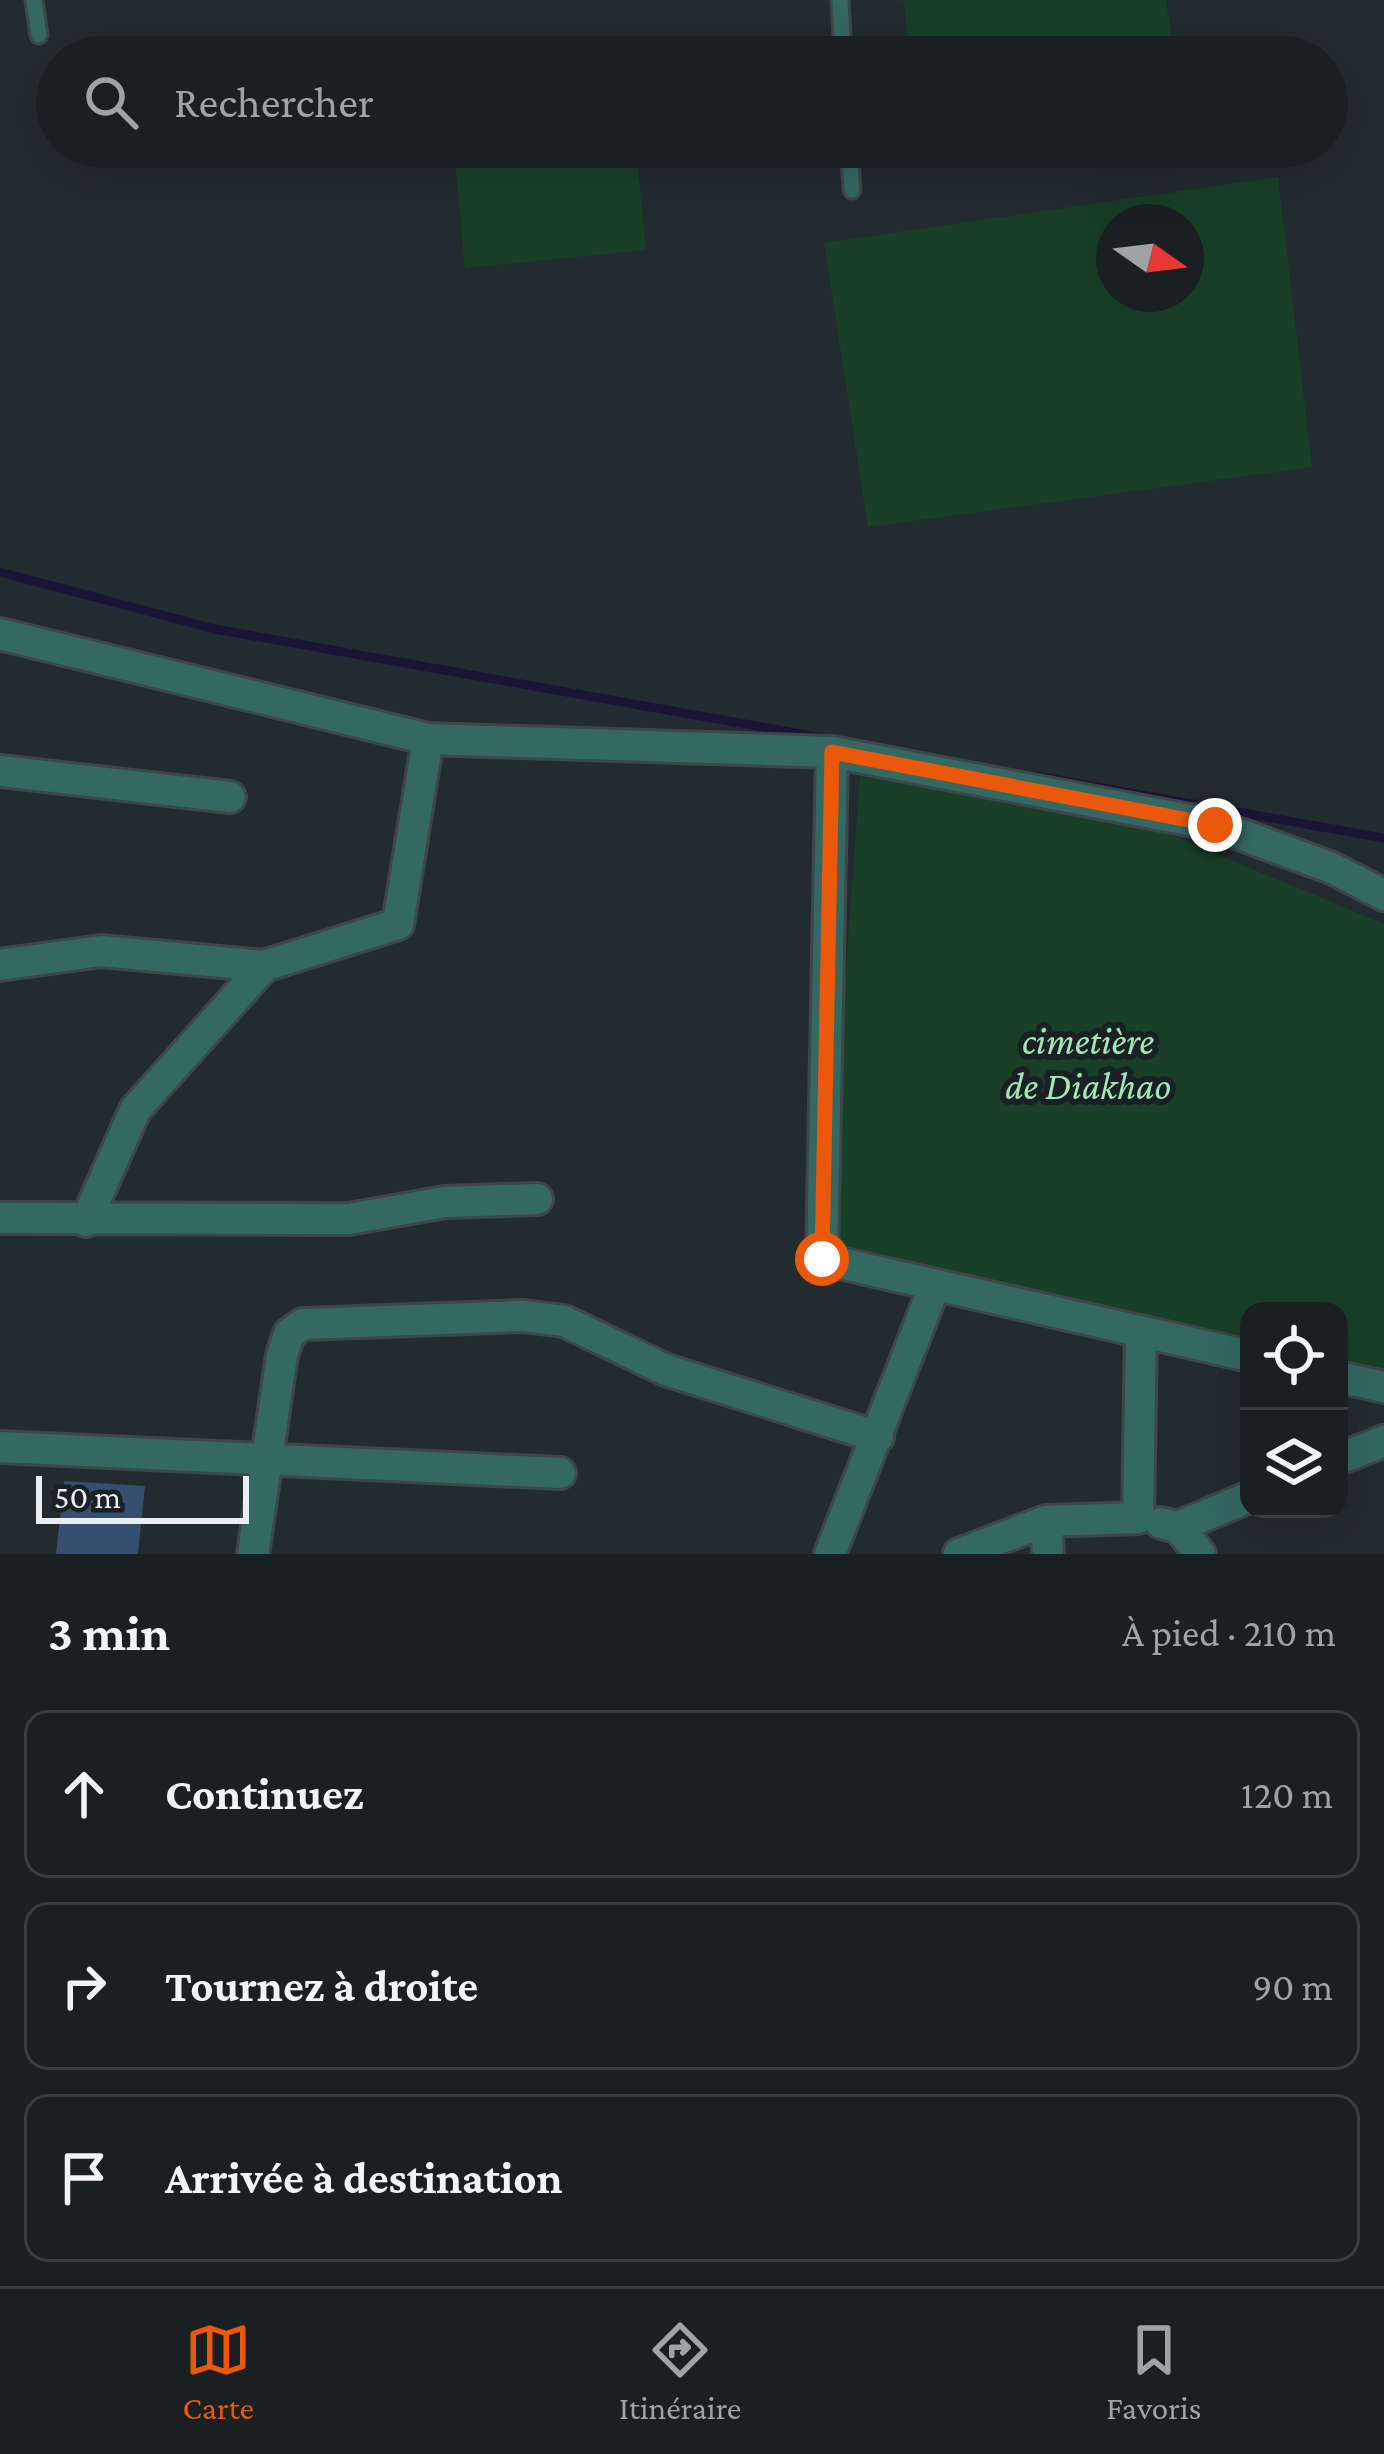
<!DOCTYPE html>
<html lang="fr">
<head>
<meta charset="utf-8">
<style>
  body { margin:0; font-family:"Crimson Pro",serif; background:#272d2f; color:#f1f3f6 }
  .controls { position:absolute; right:36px; bottom:36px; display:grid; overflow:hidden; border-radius:24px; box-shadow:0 12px 48px #0002 }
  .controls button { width:108px; height:108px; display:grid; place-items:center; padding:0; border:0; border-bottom:3px solid #383e40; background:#1a2022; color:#f1f3f6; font:60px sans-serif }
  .compass { position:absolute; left:1096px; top:204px; width:108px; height:108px; border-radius:50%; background:#1a2022; box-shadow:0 12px 48px #0002; rotate:104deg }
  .scale { position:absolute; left:36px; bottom:30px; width:213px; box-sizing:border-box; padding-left:12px; border:6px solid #e9eff1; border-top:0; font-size:33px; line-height:42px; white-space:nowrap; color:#e9eff1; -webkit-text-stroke:9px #192124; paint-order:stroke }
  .stop { position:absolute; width:36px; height:36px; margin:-27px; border:9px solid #ea580c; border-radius:50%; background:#fff }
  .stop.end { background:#ea580c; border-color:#fff; box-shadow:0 3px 12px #0008 }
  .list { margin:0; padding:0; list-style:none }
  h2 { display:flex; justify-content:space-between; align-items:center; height:156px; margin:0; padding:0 48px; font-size:51px }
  h2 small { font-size:39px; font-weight:400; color:#9fa3a5 }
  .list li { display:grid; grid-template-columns:78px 1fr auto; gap:36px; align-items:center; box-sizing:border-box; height:168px; margin:0 24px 24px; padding:0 24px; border:3px solid #383e40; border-radius:24px }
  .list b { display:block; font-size:45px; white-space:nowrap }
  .list em { font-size:39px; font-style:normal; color:#9fa3a5 }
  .icon { flex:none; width:66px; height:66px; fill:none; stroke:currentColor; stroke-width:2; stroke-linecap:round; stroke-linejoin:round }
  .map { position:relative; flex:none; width:1384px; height:1554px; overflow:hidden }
  .search { position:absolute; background:#1a2022; box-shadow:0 12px 48px #0002; left:36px; right:36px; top:36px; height:132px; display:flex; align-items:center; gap:30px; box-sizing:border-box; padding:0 42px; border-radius:66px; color:#9fa3a5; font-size:45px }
  .sheet { height:732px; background:#1a2022 }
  nav { display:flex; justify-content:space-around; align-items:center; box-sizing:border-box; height:168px; border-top:3px solid #383e40; background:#1a2022; font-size:33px; color:#9fa3a5 }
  nav a { display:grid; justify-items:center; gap:6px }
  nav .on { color:#ea580c }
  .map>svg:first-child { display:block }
  .green { fill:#184026; fill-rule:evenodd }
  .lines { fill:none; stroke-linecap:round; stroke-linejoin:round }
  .stream { stroke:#1c1436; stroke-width:9 }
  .building { fill:#364e70 }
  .lane-casing { stroke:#3e4649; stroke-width:21 }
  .street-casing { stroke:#3e4649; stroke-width:36 }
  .lane { stroke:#346863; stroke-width:15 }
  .street { stroke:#346863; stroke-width:30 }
  .route { stroke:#ea580c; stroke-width:15 }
  .labels { text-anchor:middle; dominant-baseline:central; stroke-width:12; stroke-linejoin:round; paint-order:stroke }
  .park-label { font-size:39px; font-style:italic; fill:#a4e6b6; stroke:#192124 }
</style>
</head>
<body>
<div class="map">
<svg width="1384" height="1554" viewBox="0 0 1384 1554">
  <rect width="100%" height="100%" fill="#222b2e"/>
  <!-- green -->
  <path class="green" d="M903,0H1166L1174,57H911Z
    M483,147H636L646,250L465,268L454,150Z
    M1278,177L1312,467L868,527L824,243ZM1114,222H1186V294H1114Z
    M860,777L975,789L1128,817L1384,924V1381L1339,1370V1311H1249V1349L837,1251L826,1233Z"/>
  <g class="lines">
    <!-- stream -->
    <path class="stream" d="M0,572L215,629L823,738
      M1035,776L1384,838"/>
  </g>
  <!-- building -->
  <path class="building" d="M64,1481L145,1486L138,1554H56Z"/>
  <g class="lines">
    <defs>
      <path id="lane" d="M34,0L39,35
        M840,0L843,57
        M849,147L852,190"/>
      <path id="street" d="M0,634L428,739L832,752L1215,825L1332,868L1384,895
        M832,752L822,1259L1249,1356
        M0,771L230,797
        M0,965L101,951L264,966L398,924L428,739
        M0,1218L349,1219L445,1202L537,1199
        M86,1221L135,1110L264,966
        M1339,1377L1384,1387
        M0,1447L560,1473
        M1339,1459L1384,1441
        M1046,1521L1048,1554
        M1161,1523L1178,1527L1200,1554
        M1178,1527L1249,1497
        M253,1554L282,1355L289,1334L303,1324L523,1316L564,1321L666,1370L878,1437
        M830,1554L935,1285
        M959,1554L1046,1521L1138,1518L1141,1332"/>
    </defs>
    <!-- lane casing -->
    <use href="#lane" class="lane-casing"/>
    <!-- street casing -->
    <use href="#street" class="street-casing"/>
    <!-- lane -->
    <use href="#lane" class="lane"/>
    <!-- street -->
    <use href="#street" class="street"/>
  </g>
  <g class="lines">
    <!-- route -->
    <path class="route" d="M822,1259L832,752L1215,825"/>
  </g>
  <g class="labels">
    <!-- park labels -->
    <g class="park-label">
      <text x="1088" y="1040">cimetière<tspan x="1088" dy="45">de Diakhao</tspan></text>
    </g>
  </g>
</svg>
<div class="controls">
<button><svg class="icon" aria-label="locate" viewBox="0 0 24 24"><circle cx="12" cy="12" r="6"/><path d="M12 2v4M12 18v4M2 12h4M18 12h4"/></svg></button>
<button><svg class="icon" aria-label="layers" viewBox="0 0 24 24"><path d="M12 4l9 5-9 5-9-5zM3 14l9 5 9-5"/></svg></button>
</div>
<svg class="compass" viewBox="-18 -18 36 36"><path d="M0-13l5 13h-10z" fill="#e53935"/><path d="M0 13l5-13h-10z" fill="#9fa3a5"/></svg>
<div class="scale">50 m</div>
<div class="stop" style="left:822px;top:1259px"></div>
<div class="stop end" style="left:1215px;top:825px"></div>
<div class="search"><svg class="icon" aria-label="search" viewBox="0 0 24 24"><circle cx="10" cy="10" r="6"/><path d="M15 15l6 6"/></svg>Rechercher</div>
</div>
<section class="sheet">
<h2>3 min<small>À pied · 210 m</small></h2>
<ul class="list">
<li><svg class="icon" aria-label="ahead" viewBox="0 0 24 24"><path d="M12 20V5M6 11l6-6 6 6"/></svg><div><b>Continuez</b></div><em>120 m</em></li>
<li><svg class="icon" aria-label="right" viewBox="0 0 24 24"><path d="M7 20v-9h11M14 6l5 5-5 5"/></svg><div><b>Tournez à droite</b></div><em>90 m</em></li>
<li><svg class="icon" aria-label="arrive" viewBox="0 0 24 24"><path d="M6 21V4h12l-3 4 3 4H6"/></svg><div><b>Arrivée à destination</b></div></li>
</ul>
</section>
<nav>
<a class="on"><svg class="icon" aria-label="map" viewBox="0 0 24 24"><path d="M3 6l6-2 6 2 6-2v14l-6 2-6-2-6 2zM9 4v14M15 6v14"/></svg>Carte</a>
<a><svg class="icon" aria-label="directions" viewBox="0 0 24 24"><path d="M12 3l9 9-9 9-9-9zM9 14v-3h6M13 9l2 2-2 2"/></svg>Itinéraire</a>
<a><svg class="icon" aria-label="saved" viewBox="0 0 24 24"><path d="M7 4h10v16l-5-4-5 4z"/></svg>Favoris</a>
</nav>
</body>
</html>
